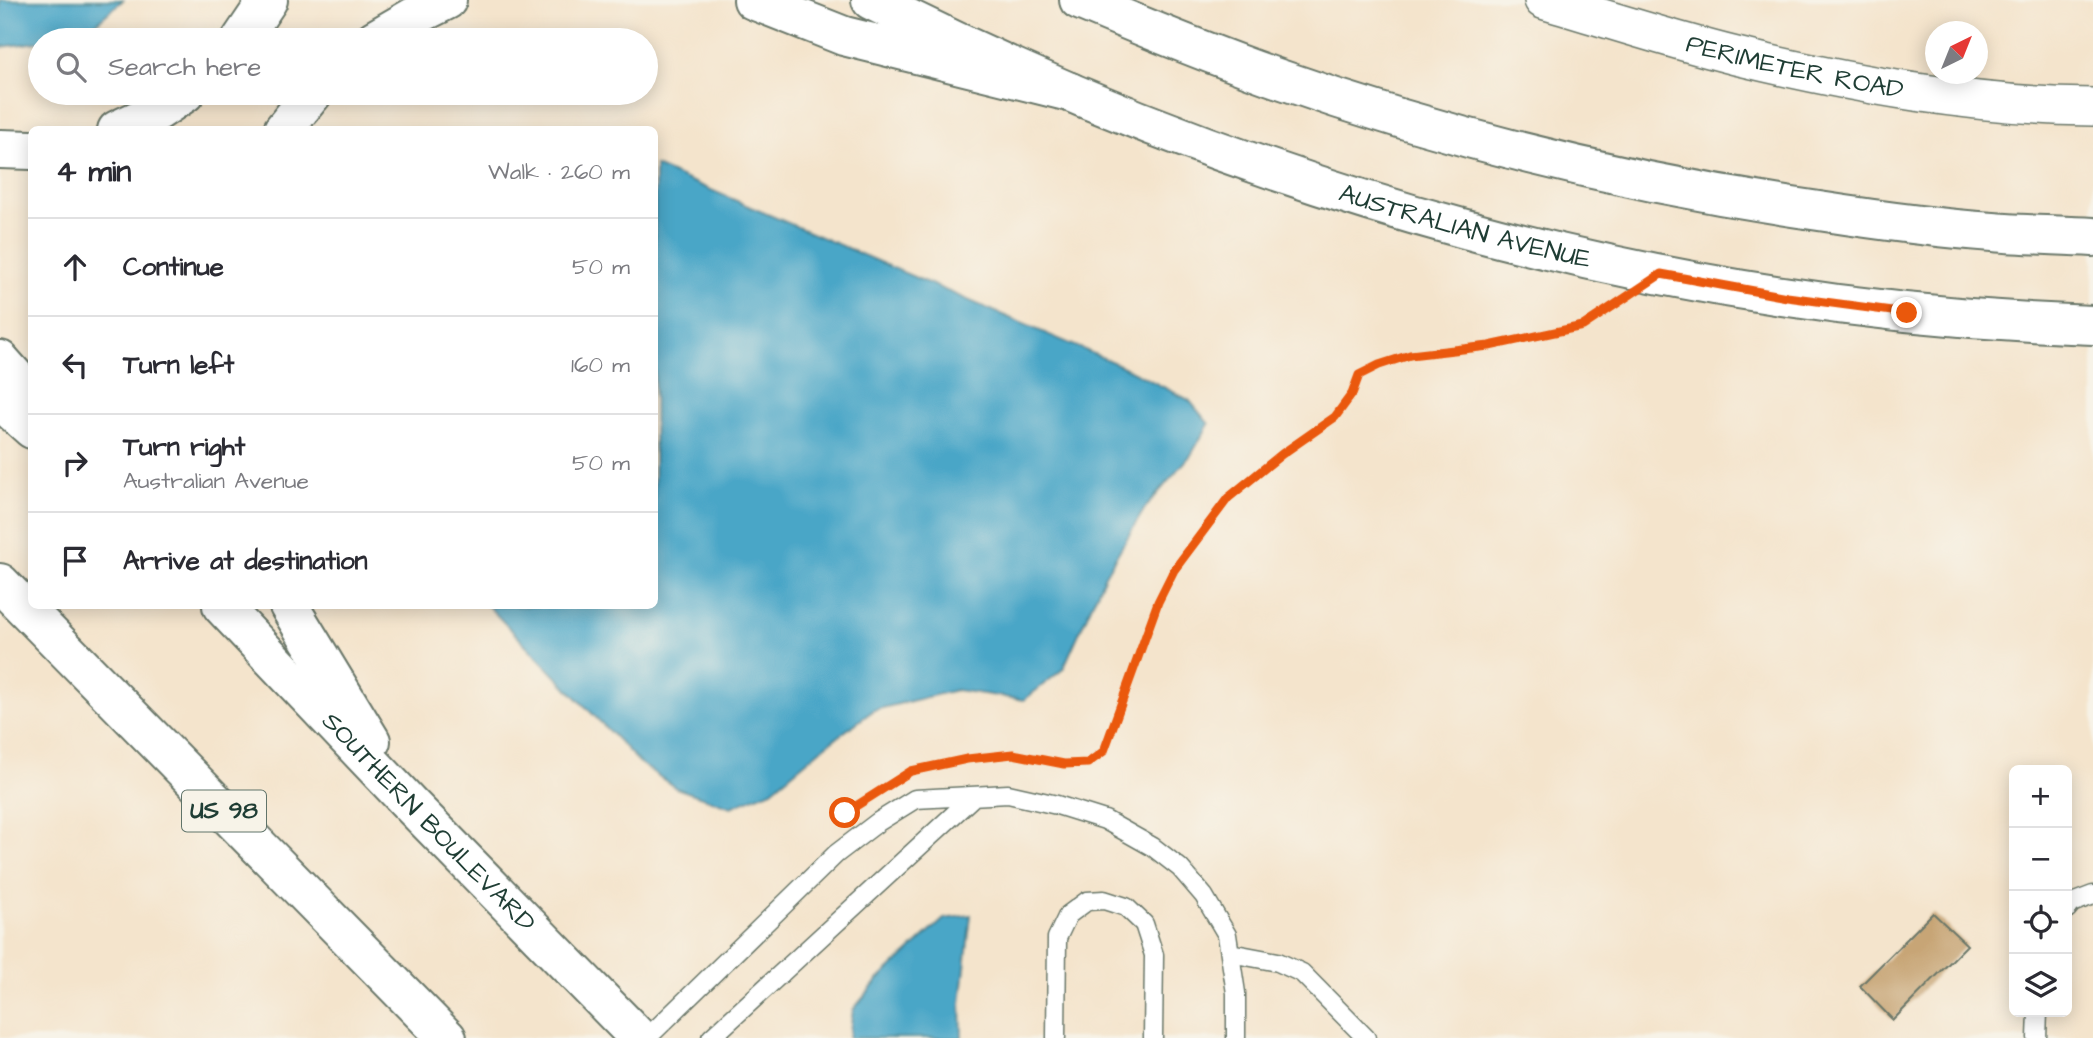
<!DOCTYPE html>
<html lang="en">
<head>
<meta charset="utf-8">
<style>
  body { margin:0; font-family:"Architects Daughter",sans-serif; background:#f2f2f3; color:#2b2b33 }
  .controls { position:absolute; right:21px; bottom:21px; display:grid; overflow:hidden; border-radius:10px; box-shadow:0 4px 18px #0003 }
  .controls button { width:63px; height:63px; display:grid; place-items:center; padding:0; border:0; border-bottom:2px solid #e1e1e2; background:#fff; color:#2b2b33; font:35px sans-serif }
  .compass { position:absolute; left:1925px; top:21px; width:63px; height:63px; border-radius:50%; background:#fff; box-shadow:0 4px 18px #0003; rotate:43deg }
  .stop { position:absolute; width:21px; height:21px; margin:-16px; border:5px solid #ea580c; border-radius:50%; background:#fff }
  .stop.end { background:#ea580c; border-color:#fff; box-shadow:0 2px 7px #0008 }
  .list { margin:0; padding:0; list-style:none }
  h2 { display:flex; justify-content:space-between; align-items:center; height:91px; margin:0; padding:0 28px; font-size:30px }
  h2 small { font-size:23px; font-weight:400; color:#7c7c81 }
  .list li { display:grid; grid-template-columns:46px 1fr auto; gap:21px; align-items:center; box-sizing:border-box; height:98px; padding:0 28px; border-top:2px solid #e1e1e2 }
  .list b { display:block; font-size:26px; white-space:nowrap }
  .list p { margin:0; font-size:23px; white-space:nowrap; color:#7c7c81 }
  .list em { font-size:23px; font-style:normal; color:#7c7c81 }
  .icon { flex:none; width:38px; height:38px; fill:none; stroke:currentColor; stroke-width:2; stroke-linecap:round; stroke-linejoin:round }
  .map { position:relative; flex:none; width:2093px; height:1038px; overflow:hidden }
  .search { position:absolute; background:#fff; box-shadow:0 4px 18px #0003; left:28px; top:28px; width:630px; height:77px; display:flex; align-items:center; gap:18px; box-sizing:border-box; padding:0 24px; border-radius:38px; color:#7c7c81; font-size:26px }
  .panel { position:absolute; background:#fff; box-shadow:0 4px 18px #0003; left:28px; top:126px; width:630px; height:483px; border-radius:10px }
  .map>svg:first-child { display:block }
  .water { fill:#48a6c7; stroke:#34727e; stroke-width:2 }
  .building { fill:#c7a576 }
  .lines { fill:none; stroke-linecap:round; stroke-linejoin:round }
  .service-casing { stroke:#6a7769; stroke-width:21 }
  .minor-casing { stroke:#6a7769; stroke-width:40 }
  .secondary-casing { stroke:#6a7769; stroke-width:42 }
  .trunk-casing { stroke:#6a7769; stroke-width:42 }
  .path { stroke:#6a7769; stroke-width:4.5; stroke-dasharray:5 5; stroke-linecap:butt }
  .service { stroke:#fff; stroke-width:18 }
  .minor { stroke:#fff; stroke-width:37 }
  .secondary { stroke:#fff; stroke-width:38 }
  .trunk { stroke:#fff; stroke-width:38 }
  .route { stroke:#ea580c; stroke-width:9 }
  .labels { text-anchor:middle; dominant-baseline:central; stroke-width:7; stroke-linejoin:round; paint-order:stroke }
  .shield { fill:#f7f3e8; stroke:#60746a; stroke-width:2 }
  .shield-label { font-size:24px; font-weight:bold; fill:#1f3d34 }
  .street-label { font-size:26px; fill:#1f3d34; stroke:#f7f3e8 }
</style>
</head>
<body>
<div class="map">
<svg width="2093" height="1038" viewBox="0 0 2093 1038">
  <rect width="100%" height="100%" fill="#f7f3e8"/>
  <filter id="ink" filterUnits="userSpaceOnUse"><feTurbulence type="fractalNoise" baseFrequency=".0143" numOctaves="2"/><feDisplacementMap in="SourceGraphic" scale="14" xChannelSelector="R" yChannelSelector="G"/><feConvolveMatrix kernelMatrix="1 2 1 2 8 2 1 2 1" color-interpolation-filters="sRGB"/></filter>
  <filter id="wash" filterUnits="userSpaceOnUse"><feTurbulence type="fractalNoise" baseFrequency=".00686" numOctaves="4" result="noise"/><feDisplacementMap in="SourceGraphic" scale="28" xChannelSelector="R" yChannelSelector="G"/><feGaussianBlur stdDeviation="1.57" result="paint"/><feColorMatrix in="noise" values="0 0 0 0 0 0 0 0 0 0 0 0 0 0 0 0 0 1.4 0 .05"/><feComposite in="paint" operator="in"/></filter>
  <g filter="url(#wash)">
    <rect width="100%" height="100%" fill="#f4e4cc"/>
    <!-- water -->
    <path class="water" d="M0,0H123L81,36L0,47Z
      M655,166L1122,366L1189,400L1209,424L1191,455L1145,508L1105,575L1063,669L1024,700L956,690L874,710L821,749L772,790L731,807L676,788L641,764L488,606H654Z
      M971,915L961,1003L962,1038H849L853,1010L878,980L944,919Z"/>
    <g id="blocks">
      <!-- building -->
      <path class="building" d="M1933,913L1967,945L1893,1020L1860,986Z"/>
    </g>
  </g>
  <g filter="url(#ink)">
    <use href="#blocks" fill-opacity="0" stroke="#6a7769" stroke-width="2"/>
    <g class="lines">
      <defs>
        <path id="service" d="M2067,909L2072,903L2093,895
          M1230,953L1278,962L1302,973L1366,1038
          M647,1038L836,854L878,822L915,799L1008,794L1057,805L1105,820L1153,847L1180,868L1204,896L1227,935L1236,993V1038
          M711,1038L974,796
          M1056,1038L1057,938L1068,915L1087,901L1104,900L1126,907L1144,924L1154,955L1153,1038
          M2037,1038L2038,1012"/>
        <g id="minor">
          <path id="s1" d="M1543,0C1607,19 1671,40 1736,56C1853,84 1973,106 2093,107"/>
        </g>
        <g id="secondary">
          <path id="s2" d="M871,0C1250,191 1668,311 2093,325"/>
          <path d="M1079,0C1143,27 1206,53 1271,76C1449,139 1633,184 1819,211C1877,220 1935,228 1993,232C2026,235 2060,235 2093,237"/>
        </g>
        <g id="trunk">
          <path d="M753,0L844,36L1070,92"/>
          <path d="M241,40L268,0"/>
          <path d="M374,40L417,15L447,0"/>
          <path d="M117,130L158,111L185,93"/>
          <path d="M283,130L313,93"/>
          <path d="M0,149L32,150"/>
          <path d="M0,360L32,396"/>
          <path d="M0,400L32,429"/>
          <path d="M0,583L447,1038"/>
          <path id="s3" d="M222,606L411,805L639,1038"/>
          <path d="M289,606L371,741"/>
        </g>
      </defs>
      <!-- service casing -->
      <use href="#service" class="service-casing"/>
      <!-- minor casing -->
      <use href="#minor" class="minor-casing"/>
      <!-- secondary casing -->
      <use href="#secondary" class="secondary-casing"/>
      <!-- trunk casing -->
      <use href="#trunk" class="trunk-casing"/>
      <!-- path -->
      <path class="path" d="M914,771L966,759L1013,754L1064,764L1088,763L1104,751L1158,602L1174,570L1228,498L1282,454L1335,417L1352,394L1359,375L1379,365L1410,355L1489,346L1583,326L1618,303"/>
      <!-- service -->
      <use href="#service" class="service"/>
      <!-- minor -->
      <use href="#minor" class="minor"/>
      <!-- secondary -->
      <use href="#secondary" class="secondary"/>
      <!-- trunk -->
      <use href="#trunk" class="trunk"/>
    </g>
  </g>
  <g class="lines" filter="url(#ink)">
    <!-- route -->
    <path class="route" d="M845,813L911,771L967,759L1013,754L1064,764L1088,763L1104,751L1158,602L1174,570L1228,498L1282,454L1335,417L1352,394L1359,375L1379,365L1410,355L1489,346L1583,326L1661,274L1787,297L1907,313"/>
  </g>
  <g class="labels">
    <!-- shield labels -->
    <rect class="shield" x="182" y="790.5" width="84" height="41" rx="5"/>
    <g class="shield-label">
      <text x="224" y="811">US 98</text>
    </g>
    <!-- street labels -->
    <g class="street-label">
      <text stroke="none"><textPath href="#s1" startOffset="261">PERIMETER ROAD</textPath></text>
      <text stroke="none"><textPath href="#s2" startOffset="637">AUSTRALIAN AVENUE</textPath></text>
      <text stroke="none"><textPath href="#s3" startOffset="299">SOUTHERN BOULEVARD</textPath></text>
    </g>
  </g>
</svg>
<div class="controls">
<button>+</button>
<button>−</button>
<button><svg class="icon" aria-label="locate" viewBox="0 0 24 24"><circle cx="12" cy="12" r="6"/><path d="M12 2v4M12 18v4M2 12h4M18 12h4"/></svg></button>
<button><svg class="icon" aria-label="layers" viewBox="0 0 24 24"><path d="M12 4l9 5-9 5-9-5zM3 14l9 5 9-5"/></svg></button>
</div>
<svg class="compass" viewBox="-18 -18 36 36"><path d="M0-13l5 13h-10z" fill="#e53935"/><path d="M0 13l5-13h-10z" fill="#7c7c81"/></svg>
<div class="stop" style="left:845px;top:813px"></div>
<div class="stop end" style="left:1907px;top:313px"></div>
<div class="search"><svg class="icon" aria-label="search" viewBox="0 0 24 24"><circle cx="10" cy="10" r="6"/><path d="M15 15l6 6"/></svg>Search here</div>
<section class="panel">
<h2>4 min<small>Walk · 260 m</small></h2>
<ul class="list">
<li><svg class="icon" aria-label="ahead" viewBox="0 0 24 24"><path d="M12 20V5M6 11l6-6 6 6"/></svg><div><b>Continue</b></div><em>50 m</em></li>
<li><svg class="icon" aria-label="left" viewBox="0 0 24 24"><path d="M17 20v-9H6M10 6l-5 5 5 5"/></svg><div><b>Turn left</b></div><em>160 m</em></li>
<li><svg class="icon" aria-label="right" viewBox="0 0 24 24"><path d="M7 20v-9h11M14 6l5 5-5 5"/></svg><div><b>Turn right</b><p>Australian Avenue</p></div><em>50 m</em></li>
<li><svg class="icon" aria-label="arrive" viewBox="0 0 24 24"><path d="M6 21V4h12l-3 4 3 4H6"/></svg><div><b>Arrive at destination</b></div></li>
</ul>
</section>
</div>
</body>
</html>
